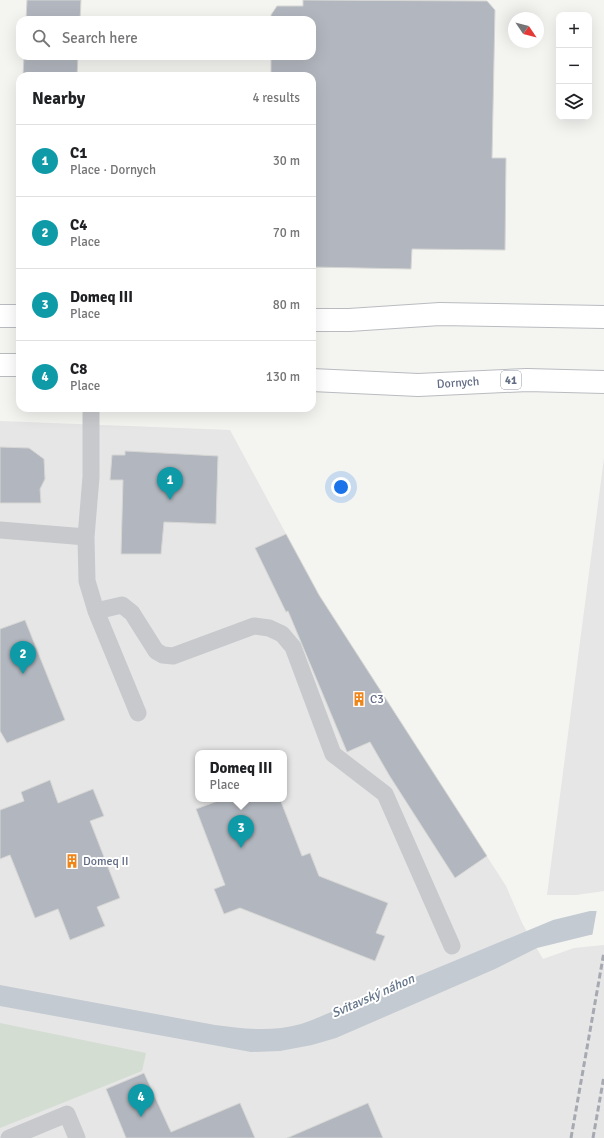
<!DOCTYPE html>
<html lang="en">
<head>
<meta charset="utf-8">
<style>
  body { margin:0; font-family:Signika,sans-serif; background:#f2f2f2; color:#202124 }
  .controls { position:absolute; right:12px; top:12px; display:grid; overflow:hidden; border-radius:8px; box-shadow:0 4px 16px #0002 }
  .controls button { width:36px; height:36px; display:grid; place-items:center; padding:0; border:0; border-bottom:1px solid #e0e0e0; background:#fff; color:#202124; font:20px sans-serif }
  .compass { position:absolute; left:508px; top:12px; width:36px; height:36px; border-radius:50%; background:#fff; box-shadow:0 4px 16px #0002; rotate:125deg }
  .you { position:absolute; left:341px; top:487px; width:14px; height:14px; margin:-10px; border:3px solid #fff; border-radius:50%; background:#1a73e8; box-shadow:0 0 0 6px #1a73e833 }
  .badge { display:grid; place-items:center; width:26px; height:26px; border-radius:50%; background:#0b8043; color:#fff; font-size:13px; font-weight:700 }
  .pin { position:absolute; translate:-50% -33px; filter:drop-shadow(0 1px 2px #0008) }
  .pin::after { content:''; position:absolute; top:21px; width:14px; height:12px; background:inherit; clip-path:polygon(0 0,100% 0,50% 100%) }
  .popup { position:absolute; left:195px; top:750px; width:92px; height:52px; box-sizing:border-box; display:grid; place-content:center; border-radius:8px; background:#fff; filter:drop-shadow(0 1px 3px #0005); font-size:13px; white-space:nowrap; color:#757577 }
  .popup b { font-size:15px; color:#202124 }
  .popup::after { content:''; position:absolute; left:50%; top:100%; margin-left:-8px; border:8px solid transparent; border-top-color:#fff }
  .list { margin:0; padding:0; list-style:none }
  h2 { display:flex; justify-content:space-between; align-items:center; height:52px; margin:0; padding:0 16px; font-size:17px }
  h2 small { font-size:13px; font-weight:400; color:#757577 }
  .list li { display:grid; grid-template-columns:26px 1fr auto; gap:12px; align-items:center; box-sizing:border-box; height:72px; padding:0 16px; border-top:1px solid #e0e0e0 }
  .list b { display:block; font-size:15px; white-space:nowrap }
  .list p { margin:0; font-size:13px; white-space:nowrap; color:#757577 }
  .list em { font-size:13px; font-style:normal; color:#757577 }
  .icon { flex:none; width:22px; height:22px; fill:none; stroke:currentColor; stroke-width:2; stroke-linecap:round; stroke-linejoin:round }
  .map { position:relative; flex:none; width:604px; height:1138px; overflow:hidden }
  .search { position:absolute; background:#fff; box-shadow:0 4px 16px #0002; left:16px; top:16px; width:300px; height:44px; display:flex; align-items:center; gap:10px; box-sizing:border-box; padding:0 14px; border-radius:12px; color:#757577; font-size:15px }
  .panel { position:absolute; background:#fff; box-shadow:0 4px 16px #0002; left:16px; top:72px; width:300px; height:340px; border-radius:12px }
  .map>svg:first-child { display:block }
  .built { fill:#e5e6e5; fill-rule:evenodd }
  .green { fill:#d3ddd2 }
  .water { fill:#c4cad2 }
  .pier { fill:#f4f5f1 }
  .building { fill:#b2b6be; stroke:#d6d7d4 }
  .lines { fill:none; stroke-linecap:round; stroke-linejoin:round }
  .primary-casing { stroke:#b9bbc0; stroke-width:24 }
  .service { stroke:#c7c9cd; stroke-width:17 }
  .primary { stroke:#fff; stroke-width:22 }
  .rail { stroke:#a6a9b1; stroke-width:3; stroke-dasharray:6 3; stroke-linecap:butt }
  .labels { text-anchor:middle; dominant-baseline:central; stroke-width:4; stroke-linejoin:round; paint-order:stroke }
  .shield { fill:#fff; stroke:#9198a9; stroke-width:1 }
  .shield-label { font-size:11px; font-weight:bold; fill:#626c84 }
  .street-label { font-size:12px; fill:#626c84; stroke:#fff }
  .poi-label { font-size:12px; fill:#626c84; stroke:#fff; text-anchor:start }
  .water-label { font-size:13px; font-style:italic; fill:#637489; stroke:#fff }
</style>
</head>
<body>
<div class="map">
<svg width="604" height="1138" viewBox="0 0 604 1138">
  <rect width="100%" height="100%" fill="#f4f5f1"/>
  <!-- built -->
  <path class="built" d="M0,421L230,430L319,595L506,886L522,923L543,959L574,948L604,945V1138H0ZM198,753H284V799H198Z
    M604,458V891L576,895H547Z"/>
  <!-- green -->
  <path class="green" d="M0,1023L146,1053L142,1071L0,1128Z"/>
  <!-- water -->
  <path class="water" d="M590,911H604V933L590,935L537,948L495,969L336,1038L312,1045L280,1051L251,1052L0,1006V985L215,1025C244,1029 273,1032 301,1024C313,1020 324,1015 336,1010L553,920Z"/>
  <!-- pier -->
  <path class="pier" d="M597,909H604V935L592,937Z"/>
  <!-- building -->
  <path class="building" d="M27,0H81L80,20H26Z
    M303,0L487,1L495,10L492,158H506L505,250L412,249L411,269L312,267V76H271V56H312V20H271V15L277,6H303Z
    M24,56H78L77,76H23Z
    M0,447L29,448L44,459L45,479L40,489L41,503H0Z
    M125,451L218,456L216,524L164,522L161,554H121L123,480H110L112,455H125Z
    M286,534L319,595L487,856L455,878L389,775L370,742L347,752L288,611L286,612L255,548Z
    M25,620L65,720L7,743L0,731V629Z
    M50,780L58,803L93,789L104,816L90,821L120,898L97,907L105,926L70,940L58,909L35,918L10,855L0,859V810L24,801L21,792Z
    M223,799H280L302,856L310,853L319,876L388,903L376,933L385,936L375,961L240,908L224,914L214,889L225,885L196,809Z
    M144,1073L171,1132L240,1103L255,1138H126L106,1089Z
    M368,1103L383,1138H287Z"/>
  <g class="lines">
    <defs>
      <path id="primary" d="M0,316H20
        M312,320H349L440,314L604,317
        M0,365H20
        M312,380L418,385L527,380L604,382"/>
    </defs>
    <!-- primary casing -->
    <use href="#primary" class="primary-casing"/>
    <!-- service -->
    <path class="service" d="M91,408V477L86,537L87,581L96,611L138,713
      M0,530L86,537
      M96,611L122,605L132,613L156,651L163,655L173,656L254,626L269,628L282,634L293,647L333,754L385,794L452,946
      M9,1138L67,1114L77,1138"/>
    <!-- primary -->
    <use href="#primary" class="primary"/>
    <!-- rail -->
    <path class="rail" d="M571,1138L604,952
      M593,1138L604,1076"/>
  </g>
  <!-- icons -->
  <defs>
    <symbol id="building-bare" viewBox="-9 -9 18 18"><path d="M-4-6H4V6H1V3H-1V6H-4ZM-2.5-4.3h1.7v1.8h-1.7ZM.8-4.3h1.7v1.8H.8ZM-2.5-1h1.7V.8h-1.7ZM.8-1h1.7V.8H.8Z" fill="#ef8518" stroke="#fff" stroke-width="2.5" paint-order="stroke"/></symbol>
  </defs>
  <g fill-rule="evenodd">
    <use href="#building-bare" x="349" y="689" width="20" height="20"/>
    <use href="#building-bare" x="62" y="851" width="20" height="20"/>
  </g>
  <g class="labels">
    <!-- shield labels -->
    <rect class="shield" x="501" y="371" width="20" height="18" rx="3"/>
    <g class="shield-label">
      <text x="511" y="380">41</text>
    </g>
    <!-- street labels -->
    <g class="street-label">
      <text transform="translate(458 383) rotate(-4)">Dornych</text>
    </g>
    <!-- poi labels -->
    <g class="poi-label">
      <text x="370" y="699">C3</text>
      <text x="83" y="861">Domeq II</text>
    </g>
    <!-- water labels -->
    <g class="water-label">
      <text transform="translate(373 996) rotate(-24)">Svitavský náhon</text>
    </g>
  </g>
</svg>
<div class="controls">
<button>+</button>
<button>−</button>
<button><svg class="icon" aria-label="layers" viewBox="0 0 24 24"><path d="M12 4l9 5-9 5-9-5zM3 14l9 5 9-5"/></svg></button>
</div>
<svg class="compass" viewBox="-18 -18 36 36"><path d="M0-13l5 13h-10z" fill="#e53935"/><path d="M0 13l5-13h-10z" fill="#757577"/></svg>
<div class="you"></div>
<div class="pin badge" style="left:170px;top:500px;background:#0f9aa8">1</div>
<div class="pin badge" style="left:23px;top:674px;background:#0f9aa8">2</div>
<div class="pin badge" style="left:241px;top:848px;background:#0f9aa8">3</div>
<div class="popup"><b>Domeq III</b>Place</div>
<div class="pin badge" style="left:141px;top:1117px;background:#0f9aa8">4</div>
<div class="search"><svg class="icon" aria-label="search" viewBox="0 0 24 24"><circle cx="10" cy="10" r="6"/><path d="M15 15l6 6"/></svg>Search here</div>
<section class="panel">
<h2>Nearby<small>4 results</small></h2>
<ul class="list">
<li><span class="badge" style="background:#0f9aa8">1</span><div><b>C1</b><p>Place · Dornych</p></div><em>30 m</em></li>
<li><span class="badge" style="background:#0f9aa8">2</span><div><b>C4</b><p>Place</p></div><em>70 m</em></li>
<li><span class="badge" style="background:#0f9aa8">3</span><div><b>Domeq III</b><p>Place</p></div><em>80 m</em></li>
<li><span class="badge" style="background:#0f9aa8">4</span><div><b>C8</b><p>Place</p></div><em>130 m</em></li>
</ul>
</section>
</div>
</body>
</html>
